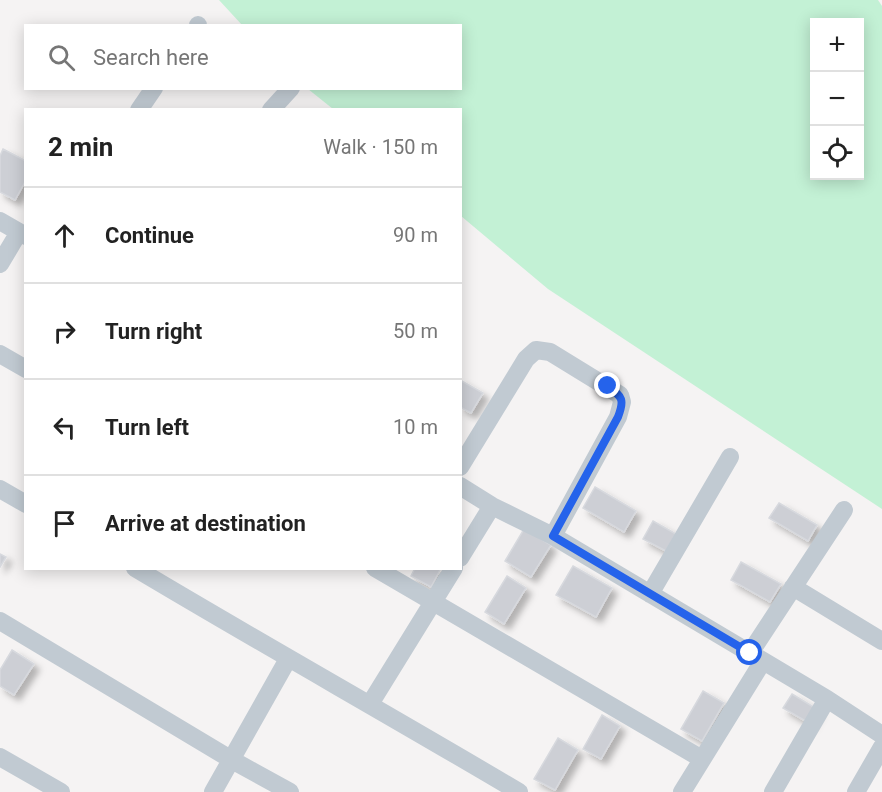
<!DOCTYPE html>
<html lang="en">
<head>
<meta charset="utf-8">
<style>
  body { margin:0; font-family:Roboto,sans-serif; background:#f2f2f2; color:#222 }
  .controls { position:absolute; right:18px; top:18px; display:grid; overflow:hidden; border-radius:0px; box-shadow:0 3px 15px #0003 }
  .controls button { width:54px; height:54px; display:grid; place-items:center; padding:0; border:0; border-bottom:2px solid #e0e0e0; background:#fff; color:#222; font:30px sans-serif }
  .stop { position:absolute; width:18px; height:18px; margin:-14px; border:4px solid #2563eb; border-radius:50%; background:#fff }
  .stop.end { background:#2563eb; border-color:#fff; box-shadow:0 2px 6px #0008 }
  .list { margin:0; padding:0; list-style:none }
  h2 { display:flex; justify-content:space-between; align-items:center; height:78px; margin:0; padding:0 24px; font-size:26px }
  h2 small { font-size:20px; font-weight:400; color:#767676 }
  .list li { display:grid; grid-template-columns:39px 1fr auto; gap:18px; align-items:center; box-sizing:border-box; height:96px; padding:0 24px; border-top:2px solid #e0e0e0 }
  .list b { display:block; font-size:22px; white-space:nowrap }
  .list em { font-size:20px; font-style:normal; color:#767676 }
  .icon { flex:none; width:33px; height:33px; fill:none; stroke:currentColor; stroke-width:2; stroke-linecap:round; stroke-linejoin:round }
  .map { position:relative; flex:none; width:882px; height:792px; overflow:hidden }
  .search { position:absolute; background:#fff; box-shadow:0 3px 15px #0003; left:24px; top:24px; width:438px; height:66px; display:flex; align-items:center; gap:15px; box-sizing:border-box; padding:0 21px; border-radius:0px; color:#767676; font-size:22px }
  .panel { position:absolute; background:#fff; box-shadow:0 3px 15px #0003; left:24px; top:108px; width:438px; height:462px; border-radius:0px }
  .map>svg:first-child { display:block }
  .green { fill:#c3f1d5; fill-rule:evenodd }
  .building { fill:#cdcfd5; stroke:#d7d9de; stroke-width:1.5; filter:url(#shadow) }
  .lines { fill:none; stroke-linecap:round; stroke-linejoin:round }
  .street { stroke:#c1cad2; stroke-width:18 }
  .route { stroke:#2563eb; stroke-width:8 }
</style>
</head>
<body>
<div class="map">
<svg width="882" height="792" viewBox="0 0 882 792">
  <defs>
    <filter id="shadow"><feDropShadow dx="5.5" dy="5.5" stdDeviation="3" flood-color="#0004"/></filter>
  </defs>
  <rect width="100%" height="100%" fill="#f5f3f3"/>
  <!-- green -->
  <path class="green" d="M219,0H878L882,6V509L548,289L461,216L460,110L333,109L308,89L460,88V26L242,25ZM814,22H860V176H814Z"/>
  <!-- building -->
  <path class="building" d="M3,149L26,161V180L15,200L0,192V156Z
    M460,380L483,393L471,413L460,407Z
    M595,487L636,511L624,532L583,508Z
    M779,503L817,525L808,541L769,518Z
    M653,521L676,534L666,551L643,539Z
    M524,529L551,545L531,577L505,561Z
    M0,554L6,557L0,567Z
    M741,562L781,584L770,602L731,580Z
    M573,566L612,588L596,617L556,595Z
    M415,568H441L431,587L411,576Z
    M507,576L526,588L504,624L485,612Z
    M12,650L34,664L14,695L0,686V670Z
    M703,691L724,703L702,741L681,729Z
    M792,694L817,709L809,723L783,708Z
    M602,715L620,726L601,759L583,749Z
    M558,738L578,750L555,790L534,779Z"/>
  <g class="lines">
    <!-- street -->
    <path class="street" d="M198,26V25
      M139,110L154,88
      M271,110L291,88
      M0,221L26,236
      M0,264L19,232
      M0,354L26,369
      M460,467L526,359L536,350L550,352L620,395L622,402L618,417L553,536
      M460,486L492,506L553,536L827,699L882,735
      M0,489L26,504
      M460,558L492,506
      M135,568C262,644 391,716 519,792
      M375,568L702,759
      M793,587L882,641
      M650,594L730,457
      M0,621L232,760L290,792
      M750,653L844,510
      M370,704L454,568
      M0,757L61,792
      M213,792L288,659
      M682,792L763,661
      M773,792L827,699
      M856,792L882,747"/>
  </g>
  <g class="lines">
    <!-- route -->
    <path class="route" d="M608,386C622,397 625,399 618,417L553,536L750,653"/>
  </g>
</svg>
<div class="controls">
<button>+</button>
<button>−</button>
<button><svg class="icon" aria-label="locate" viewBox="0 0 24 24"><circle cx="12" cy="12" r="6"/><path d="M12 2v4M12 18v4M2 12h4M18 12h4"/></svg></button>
</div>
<div class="stop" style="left:750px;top:653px"></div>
<div class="stop end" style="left:608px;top:386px"></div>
<div class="search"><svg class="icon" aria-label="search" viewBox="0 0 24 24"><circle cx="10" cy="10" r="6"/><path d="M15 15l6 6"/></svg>Search here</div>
<section class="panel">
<h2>2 min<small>Walk · 150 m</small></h2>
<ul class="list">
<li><svg class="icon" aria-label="ahead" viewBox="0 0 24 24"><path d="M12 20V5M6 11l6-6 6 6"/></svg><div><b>Continue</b></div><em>90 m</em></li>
<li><svg class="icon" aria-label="right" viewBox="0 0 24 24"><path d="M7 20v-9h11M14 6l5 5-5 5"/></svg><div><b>Turn right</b></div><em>50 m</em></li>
<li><svg class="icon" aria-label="left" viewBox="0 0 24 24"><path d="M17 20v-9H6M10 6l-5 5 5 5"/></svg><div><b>Turn left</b></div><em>10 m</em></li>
<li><svg class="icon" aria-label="arrive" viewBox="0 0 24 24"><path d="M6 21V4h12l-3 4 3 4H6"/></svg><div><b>Arrive at destination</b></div></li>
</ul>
</section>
</div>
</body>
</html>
